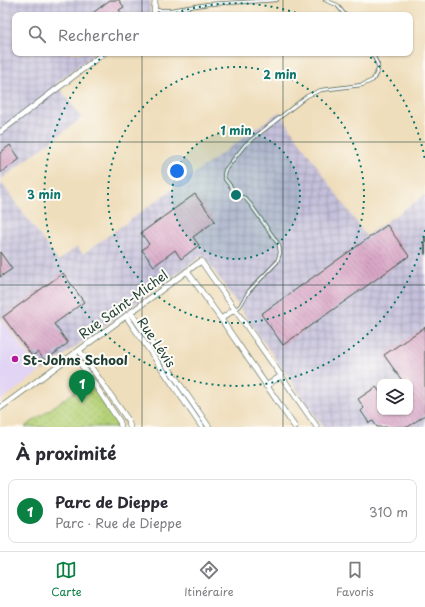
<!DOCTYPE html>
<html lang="fr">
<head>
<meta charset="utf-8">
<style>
  body { margin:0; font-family:"Playpen Sans",sans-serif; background:#f2f2f3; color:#2b2b33 }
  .controls { position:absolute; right:12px; bottom:12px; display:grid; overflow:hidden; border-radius:8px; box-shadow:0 1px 3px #0004 }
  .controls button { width:36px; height:36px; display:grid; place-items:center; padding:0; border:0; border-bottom:1px solid #e1e1e2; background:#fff; color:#2b2b33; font:20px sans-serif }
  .you { position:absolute; left:177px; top:171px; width:14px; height:14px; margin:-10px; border:3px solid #fff; border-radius:50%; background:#1a73e8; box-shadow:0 0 0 6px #1a73e833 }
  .badge { display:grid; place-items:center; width:26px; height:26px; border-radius:50%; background:#0b8043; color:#fff; font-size:13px; font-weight:700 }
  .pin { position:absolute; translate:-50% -33px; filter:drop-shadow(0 1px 2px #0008) }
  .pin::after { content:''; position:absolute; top:21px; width:14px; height:12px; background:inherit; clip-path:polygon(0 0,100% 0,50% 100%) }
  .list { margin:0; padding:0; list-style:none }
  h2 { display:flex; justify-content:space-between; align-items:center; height:52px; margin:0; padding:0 16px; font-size:17px }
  h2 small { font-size:13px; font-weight:400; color:#7c7c81 }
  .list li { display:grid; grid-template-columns:26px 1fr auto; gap:12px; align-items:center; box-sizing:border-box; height:64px; margin:0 8px 8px; padding:0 8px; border:1px solid #e1e1e2; border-radius:8px }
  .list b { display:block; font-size:15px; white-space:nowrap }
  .list p { margin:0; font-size:13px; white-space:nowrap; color:#7c7c81 }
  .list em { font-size:13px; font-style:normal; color:#7c7c81 }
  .icon { flex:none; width:22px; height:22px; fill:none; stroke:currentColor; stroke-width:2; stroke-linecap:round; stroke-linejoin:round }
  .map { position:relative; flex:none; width:425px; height:427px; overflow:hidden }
  .search { position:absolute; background:#fff; box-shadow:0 1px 3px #0004; left:12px; right:12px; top:12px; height:44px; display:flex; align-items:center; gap:10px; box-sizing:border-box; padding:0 14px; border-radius:8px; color:#7c7c81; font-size:15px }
  .sheet { height:124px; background:#fff }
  nav { display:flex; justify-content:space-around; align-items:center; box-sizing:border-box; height:56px; border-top:1px solid #e1e1e2; background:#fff; font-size:11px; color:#7c7c81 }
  nav a { display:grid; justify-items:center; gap:2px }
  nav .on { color:#0b8043 }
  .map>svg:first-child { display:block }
  .built { fill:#e1d4f4 }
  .industrial { fill:url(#industrial-grid); fill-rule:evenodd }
  .green { fill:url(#green-dots); stroke:#6a8856 }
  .building { fill:url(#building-back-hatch) }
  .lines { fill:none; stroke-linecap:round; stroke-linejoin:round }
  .lane-casing { stroke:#3e5548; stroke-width:4 }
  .street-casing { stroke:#3e5548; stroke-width:6 }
  .lane { stroke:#fff; stroke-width:2.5 }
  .street { stroke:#fff; stroke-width:5 }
  .rail { stroke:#1f3d34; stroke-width:1.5 }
  .grid { fill:none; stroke:#1f3d34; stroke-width:1; stroke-opacity:0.55 }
  .ring { fill:none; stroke:#0f766e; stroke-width:2; stroke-dasharray:2 4 }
  .poi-dot { fill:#b5179e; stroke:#fdfcf7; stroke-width:1.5 }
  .labels { text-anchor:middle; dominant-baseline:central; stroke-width:4; stroke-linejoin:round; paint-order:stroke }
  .street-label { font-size:13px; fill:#1f3d34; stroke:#fdfcf7 }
  .poi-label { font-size:13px; font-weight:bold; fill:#1f3d34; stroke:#fdfcf7; text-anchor:start }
  .centre { fill:#0f766e; stroke:#fdfcf7; stroke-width:2 }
  .ring-label { font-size:12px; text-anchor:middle; font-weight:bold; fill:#0f766e; stroke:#fdfcf7; stroke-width:4; stroke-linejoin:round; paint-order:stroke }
</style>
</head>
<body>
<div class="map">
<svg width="425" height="427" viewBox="0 0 425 427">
  <defs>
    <pattern id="industrial-grid" width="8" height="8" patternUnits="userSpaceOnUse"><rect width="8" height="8" fill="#c5c0db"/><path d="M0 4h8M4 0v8" fill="none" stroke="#9f9db2"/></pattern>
    <pattern id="green-dots" width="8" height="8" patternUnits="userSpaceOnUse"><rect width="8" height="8" fill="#b6d278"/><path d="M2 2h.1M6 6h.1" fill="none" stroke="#9cb568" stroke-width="1.8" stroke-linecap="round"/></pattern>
    <pattern id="building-back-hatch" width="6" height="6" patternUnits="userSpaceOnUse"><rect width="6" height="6" fill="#d9a6c6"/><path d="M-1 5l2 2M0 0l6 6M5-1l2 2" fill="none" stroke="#af88a2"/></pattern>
  </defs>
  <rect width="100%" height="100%" fill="#fdfcf7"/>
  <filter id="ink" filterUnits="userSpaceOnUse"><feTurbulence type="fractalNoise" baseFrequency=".025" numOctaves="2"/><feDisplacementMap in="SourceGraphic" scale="8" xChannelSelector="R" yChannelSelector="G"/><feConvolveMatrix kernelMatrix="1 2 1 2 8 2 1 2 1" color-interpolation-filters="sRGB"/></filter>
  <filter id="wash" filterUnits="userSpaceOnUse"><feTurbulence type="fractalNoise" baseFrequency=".012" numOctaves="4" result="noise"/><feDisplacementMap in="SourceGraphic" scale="16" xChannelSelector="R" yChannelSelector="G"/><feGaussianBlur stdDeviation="0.9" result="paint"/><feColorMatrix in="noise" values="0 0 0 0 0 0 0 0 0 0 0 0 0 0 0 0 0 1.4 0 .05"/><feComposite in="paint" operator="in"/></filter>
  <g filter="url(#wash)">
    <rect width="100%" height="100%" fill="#efdebc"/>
    <!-- built -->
    <path class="built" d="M2,319L40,372L0,401V320Z"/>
    <!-- industrial -->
    <path class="industrial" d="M0,0H150V14L148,15H15V53H96L56,83L82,118L0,180Z
      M279,112L366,236L425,195V427H323L203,255L42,371L3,318L0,319V181L58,261L77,247L83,254ZM380,382H410V412H380Z"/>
    <!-- green -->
    <path class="green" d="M91,380L119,427H25Z"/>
    <g id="blocks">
      <!-- building -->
      <path class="building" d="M110,0H119L124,7L119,10L123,15H90Z
        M10,145L20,159L0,173V153Z
        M195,194L215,221L193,237L199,245L181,259L175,250L154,266L142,250L149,244L141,233Z
        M387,225L409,256L283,345L261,314Z
        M0,252L12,269L0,277Z
        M63,273L84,302L54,324L68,343L45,361L38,352L32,356L3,317Z
        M425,327V415L408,427H377L373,421L369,423L361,411L364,408L358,399L376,387L380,392V412H410V382H403L384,355Z"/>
    </g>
  </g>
  <g filter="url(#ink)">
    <use href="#blocks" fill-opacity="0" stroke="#3e5548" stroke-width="1"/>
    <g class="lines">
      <defs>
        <path id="lane" d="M325,0L337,5L345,15
          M155,10H171L208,4L277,0
          M236,309L240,306L249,291L277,262L280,253L279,245L251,205L245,198L238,196L225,179L224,175L225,170L245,145L307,96L321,90L362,85L373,80L378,70V65L372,53"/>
        <path id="street" d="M154,15L155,0
          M0,132L104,53
          M187,271L221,319L295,427
          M131,313L209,427
          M126,316L202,427
          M221,319L235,309
          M79,350L128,420L130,427
          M74,354L120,422L121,427
          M266,386L282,375
          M0,408L201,261L317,427"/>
      </defs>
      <!-- lane casing -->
      <use href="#lane" class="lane-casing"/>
      <!-- street casing -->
      <use href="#street" class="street-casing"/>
      <!-- lane -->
      <use href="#lane" class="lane"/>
      <!-- street -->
      <use href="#street" class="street"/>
      <!-- rail -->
      <path class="rail" d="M425,237V254"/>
    </g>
  </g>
  <!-- grid -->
  <path class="grid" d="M142,0V15M283,0V15M142,53V427M283,53V427M0,142H425M0,285H425"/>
  <!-- distance rings -->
  <circle cx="236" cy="195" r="64" fill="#0f766e" fill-opacity=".12"/>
  <g class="ring">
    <circle cx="236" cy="195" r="64"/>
    <circle cx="236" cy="195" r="128"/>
    <path d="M425 230A192 192 0 1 1 106 53M170 15A192 192 0 0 1 302 15M366 53A192 192 0 0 1 425 160"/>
  </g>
  <!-- markers -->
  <circle class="poi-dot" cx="15" cy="359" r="4"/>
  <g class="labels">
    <!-- street labels -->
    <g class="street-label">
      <text transform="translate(123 304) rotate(-36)">Rue Saint-Michel</text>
      <text transform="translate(157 342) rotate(56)">Rue Lévis</text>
    </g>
    <!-- poi labels -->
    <g class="poi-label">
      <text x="23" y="359">St-Johns School</text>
    </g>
  </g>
  <circle cx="236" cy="195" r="6" class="centre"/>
  <g class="ring-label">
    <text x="280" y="79">2 min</text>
    <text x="236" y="135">1 min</text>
    <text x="44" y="199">3 min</text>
  </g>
</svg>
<div class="controls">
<button><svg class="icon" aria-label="layers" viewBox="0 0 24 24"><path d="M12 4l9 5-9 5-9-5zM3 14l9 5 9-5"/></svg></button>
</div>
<div class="you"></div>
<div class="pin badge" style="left:82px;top:403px">1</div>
<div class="search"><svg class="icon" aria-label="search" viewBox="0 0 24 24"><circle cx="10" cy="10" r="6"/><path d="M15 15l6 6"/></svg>Rechercher</div>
</div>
<section class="sheet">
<h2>À proximité<small></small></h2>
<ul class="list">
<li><span class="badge">1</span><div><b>Parc de Dieppe</b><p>Parc · Rue de Dieppe</p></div><em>310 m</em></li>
</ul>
</section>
<nav>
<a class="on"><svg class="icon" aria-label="map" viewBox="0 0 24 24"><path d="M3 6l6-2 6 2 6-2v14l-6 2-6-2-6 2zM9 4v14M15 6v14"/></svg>Carte</a>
<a><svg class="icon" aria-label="directions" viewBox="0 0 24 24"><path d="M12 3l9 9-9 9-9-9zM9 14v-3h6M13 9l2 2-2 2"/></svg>Itinéraire</a>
<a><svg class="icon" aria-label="saved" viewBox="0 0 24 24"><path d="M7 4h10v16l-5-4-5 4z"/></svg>Favoris</a>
</nav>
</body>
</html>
